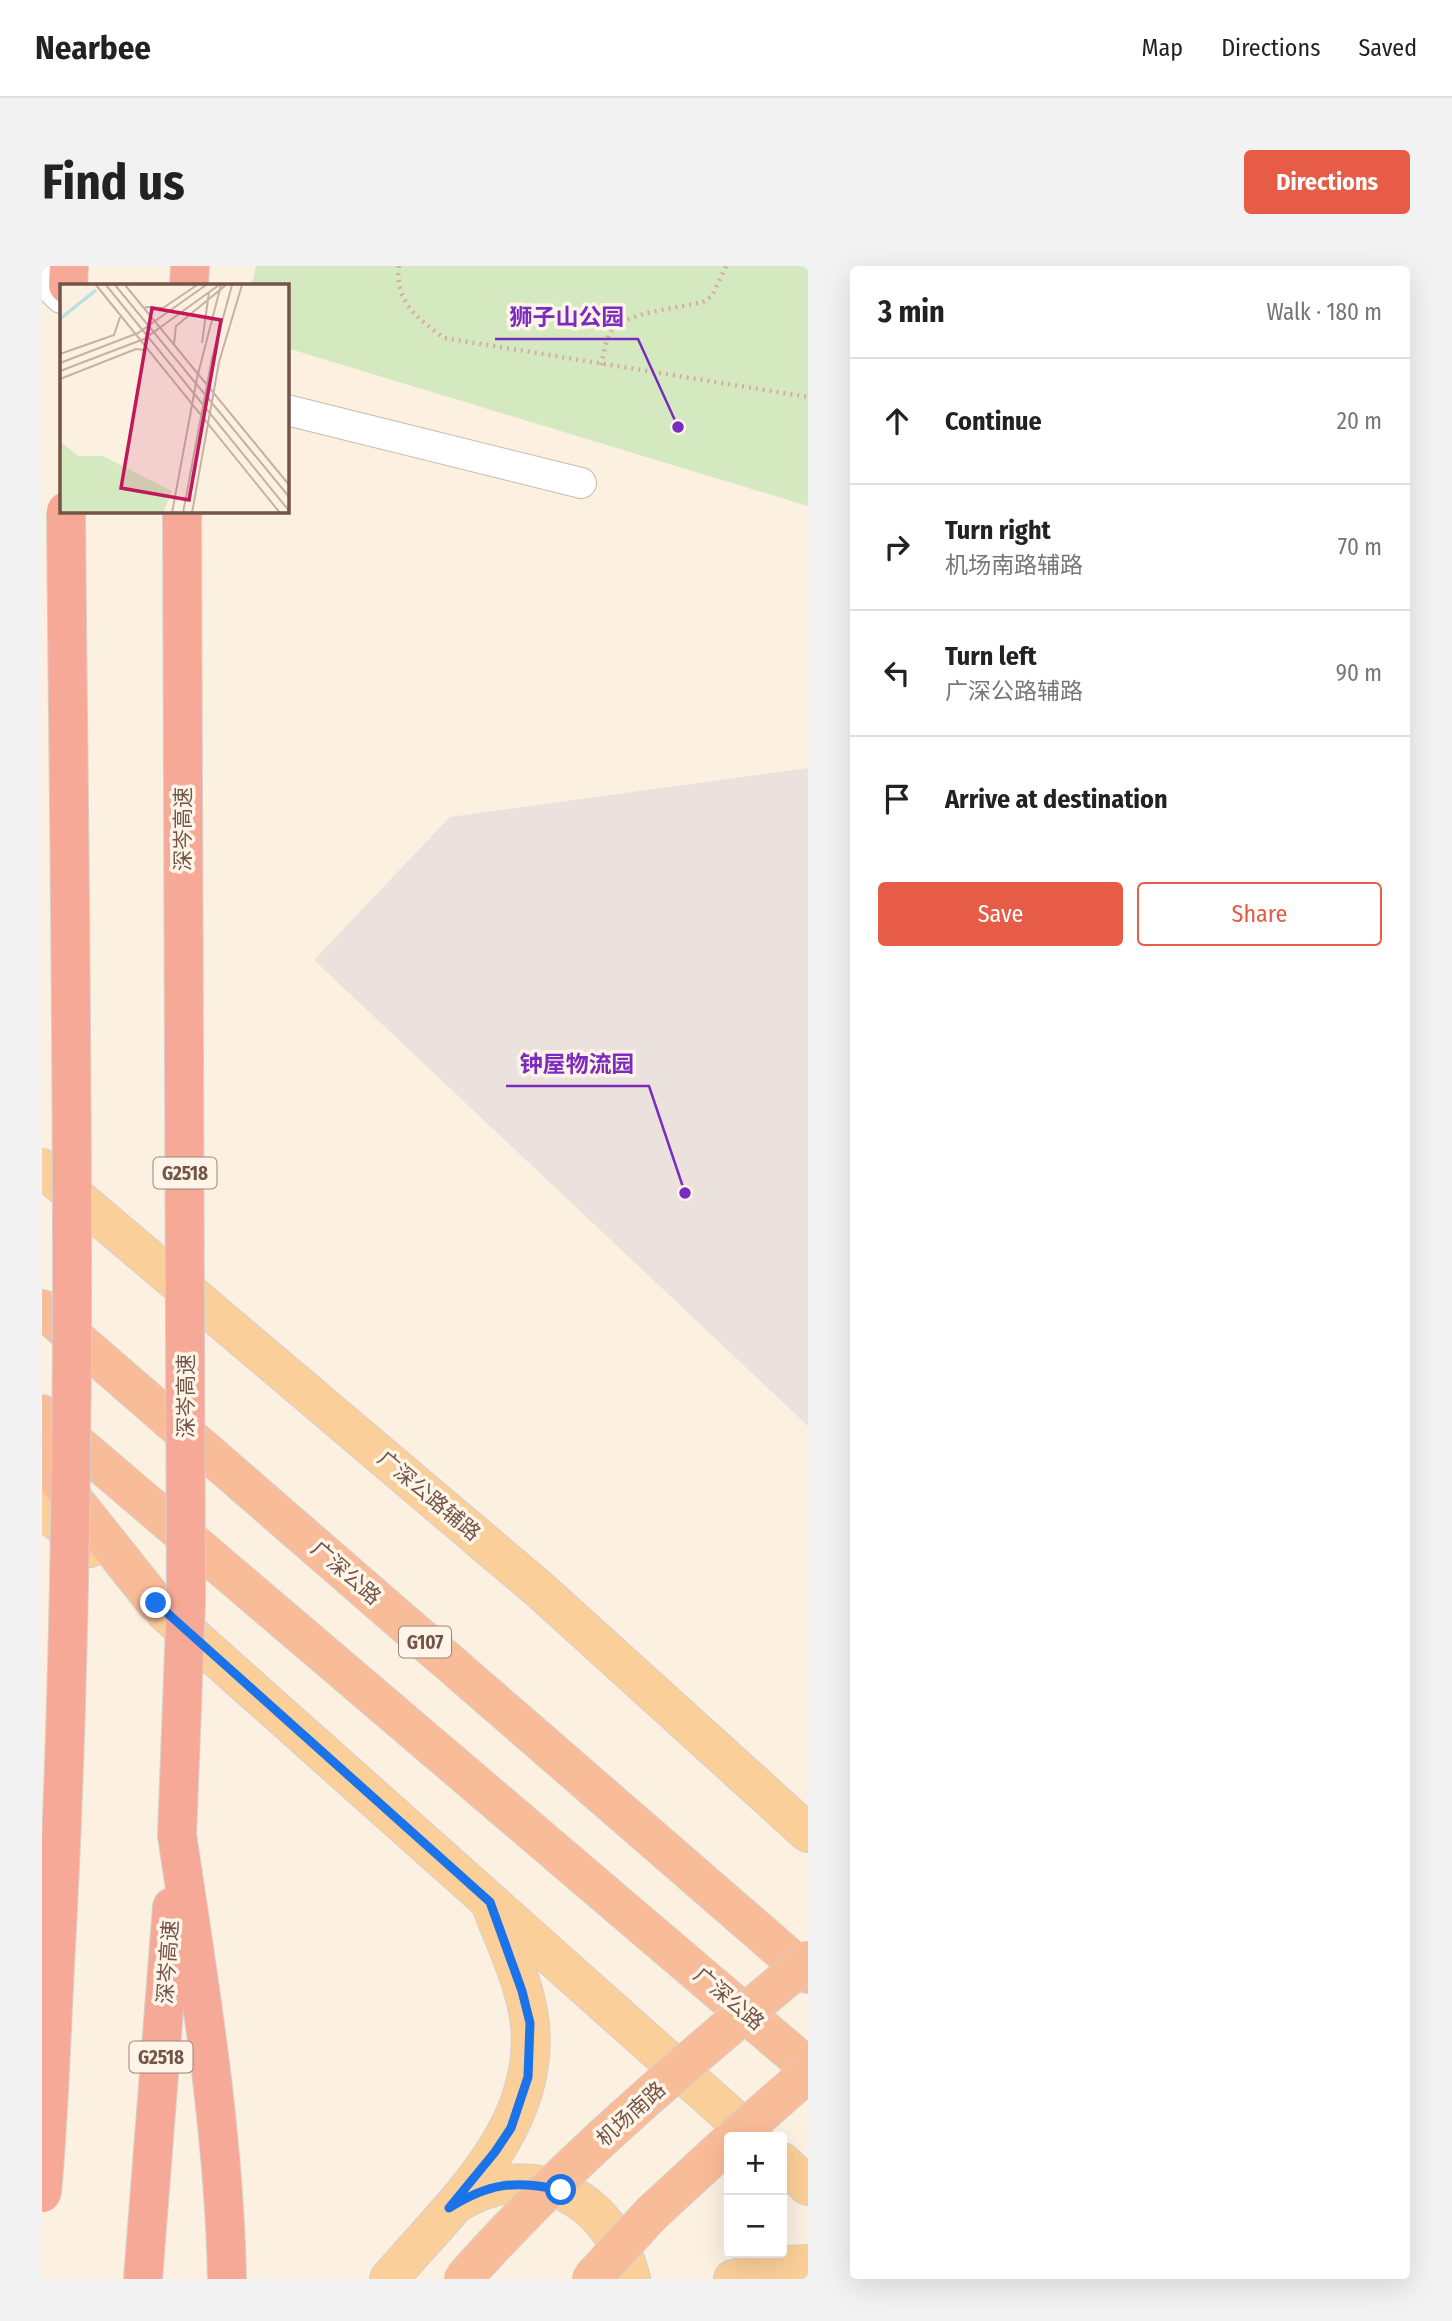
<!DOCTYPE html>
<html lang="en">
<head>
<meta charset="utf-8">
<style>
  body { margin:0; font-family:"Fira Sans Condensed","Noto Sans SC",sans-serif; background:#f2f2f2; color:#222 }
  .controls { position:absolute; right:21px; bottom:21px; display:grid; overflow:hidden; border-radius:7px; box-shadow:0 7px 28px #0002 }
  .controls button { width:63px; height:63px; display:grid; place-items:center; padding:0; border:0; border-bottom:2px solid #e0e0e0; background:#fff; color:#222; font:35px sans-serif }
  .stop { position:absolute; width:21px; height:21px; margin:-16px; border:5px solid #1a73e8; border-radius:50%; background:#fff }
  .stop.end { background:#1a73e8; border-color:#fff; box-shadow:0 2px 7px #0008 }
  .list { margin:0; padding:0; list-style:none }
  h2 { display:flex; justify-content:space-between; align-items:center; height:91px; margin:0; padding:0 28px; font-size:30px }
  h2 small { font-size:23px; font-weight:400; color:#767676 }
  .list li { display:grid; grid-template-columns:46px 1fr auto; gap:21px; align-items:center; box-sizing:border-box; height:126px; padding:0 28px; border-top:2px solid #e0e0e0 }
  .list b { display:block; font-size:26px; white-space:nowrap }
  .list p { margin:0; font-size:23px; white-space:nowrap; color:#767676 }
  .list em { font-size:23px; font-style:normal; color:#767676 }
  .actions { display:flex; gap:14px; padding:21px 28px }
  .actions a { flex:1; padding:16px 0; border:2px solid #e75c46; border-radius:7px; text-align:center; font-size:24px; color:#e75c46 }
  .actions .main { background:#e75c46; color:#fff }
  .icon { flex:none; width:38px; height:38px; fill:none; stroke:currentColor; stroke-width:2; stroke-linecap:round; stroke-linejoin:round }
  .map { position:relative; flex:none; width:766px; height:2013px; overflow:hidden; border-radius:7px }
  header { display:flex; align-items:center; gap:42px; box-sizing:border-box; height:98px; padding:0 35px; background:#fff; border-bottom:2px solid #e0e0e0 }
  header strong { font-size:33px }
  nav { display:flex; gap:38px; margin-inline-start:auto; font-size:24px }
  .intro { display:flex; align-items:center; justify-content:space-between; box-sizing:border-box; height:168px; padding:0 42px }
  h1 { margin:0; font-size:49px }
  .button { padding:18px 32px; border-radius:7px; background:#e75c46; color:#fff; font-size:24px; font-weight:700 }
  main { display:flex; gap:42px; padding:0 42px }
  aside { flex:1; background:#fff; border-radius:7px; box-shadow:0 7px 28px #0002 }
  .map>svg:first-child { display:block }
  .industrial { fill:#ebe2dd }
  .park { fill:#d4e9c0 }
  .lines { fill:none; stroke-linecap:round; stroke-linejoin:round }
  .minor-casing { stroke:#cfb8ab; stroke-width:32 }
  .primary-casing { stroke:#d8cfcc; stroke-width:40 }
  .trunk-casing { stroke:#d8cfcc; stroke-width:40 }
  .motorway-casing { stroke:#d8cfcc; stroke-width:40 }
  .path { stroke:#d6ae9d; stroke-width:4.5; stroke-dasharray:2 5; stroke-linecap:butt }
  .minor { stroke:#fff; stroke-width:30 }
  .primary { stroke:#fbcf99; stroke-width:38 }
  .trunk { stroke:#f9bc98; stroke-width:38 }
  .motorway { stroke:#f7a998; stroke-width:38 }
  .trunk-bridge-casing { stroke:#d8cfcc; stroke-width:40; stroke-linecap:butt }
  .motorway-bridge-casing { stroke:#d8cfcc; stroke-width:40; stroke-linecap:butt }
  .trunk-bridge { stroke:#f9bc98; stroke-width:38 }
  .motorway-bridge { stroke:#f7a998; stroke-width:38 }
  .route { stroke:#1a73e8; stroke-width:9 }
  .labels { text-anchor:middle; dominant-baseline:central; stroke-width:7; stroke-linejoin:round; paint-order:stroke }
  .shield { fill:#fff4e8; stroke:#9d8478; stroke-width:2 }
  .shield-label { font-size:19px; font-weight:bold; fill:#735448 }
  .street-label { font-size:21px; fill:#735448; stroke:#fff4e8 }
  .inset-river { fill:none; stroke:#b6e2e5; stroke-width:3.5 }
  .inset-road { fill:none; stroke:#c5b2a4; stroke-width:2 }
  .view { fill:#c2185b; fill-opacity:0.15; stroke:#c2185b; stroke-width:3.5 }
  .inset-edge { fill:none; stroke:#735448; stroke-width:3.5 }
  .leader { fill:none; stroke:#7b2cbf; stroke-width:2.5 }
  .callout-dot { fill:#7b2cbf; stroke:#fff4e8; stroke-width:2.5 }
  .callout-label { font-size:23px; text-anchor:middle; font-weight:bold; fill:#7b2cbf; stroke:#fff4e8; stroke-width:7; stroke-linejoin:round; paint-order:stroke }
</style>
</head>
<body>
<header>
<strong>Nearbee</strong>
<nav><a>Map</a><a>Directions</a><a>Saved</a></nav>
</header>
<div class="intro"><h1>Find us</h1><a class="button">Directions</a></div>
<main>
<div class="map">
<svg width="766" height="2013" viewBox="0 0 766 2013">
  <rect width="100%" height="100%" fill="#fcf0e1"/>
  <!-- industrial -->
  <path class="industrial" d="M766,502V1160L272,694L408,551Z"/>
  <!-- park -->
  <path class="park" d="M214,0H766V240L245,82V19H210Z"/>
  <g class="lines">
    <defs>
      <path id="minor" d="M0,13L19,32
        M245,144L539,217"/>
      <path id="primary" d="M0,902L498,1324L766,1567
        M0,1243L48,1282
        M123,1346L712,1871
        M740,1896L766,1920
        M414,1938C489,1890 569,1929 589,2013
        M347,2013C409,1940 498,1864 488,1759C484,1719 464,1679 450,1642
        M691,2013L744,1999L766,1998"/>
      <path id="trunk" d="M0,1043L766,1708
        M0,1148L766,1801
        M0,1194L114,1337"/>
      <path id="motorway" d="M26,19L27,0
        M147,19L148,0
        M135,1569C157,1716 182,1864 185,2013
        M101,2013L130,1641"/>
    </defs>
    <!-- minor casing -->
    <use href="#minor" class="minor-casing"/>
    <!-- primary casing -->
    <use href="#primary" class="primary-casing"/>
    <!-- trunk casing -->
    <use href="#trunk" class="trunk-casing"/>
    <!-- motorway casing -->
    <use href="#motorway" class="motorway-casing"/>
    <!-- path -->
    <path class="path" d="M357,0C352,35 376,53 402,72L766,131
      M559,99C562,89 563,75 568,67C580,46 638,42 661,36L670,30L684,0"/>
    <!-- minor -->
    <use href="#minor" class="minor"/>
    <!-- primary -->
    <use href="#primary" class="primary"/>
    <!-- trunk -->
    <use href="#trunk" class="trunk"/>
    <!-- motorway -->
    <use href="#motorway" class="motorway"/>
    <defs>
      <path id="trunk-bridge" d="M693,1871L766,1807
        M421,2013C524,1896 647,1794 766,1694
        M549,2013L610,1947L687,1876"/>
      <path id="motorway-bridge" d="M135,1569L144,1335L140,245
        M0,1927C7,1852 9,1775 13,1699C40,1215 28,730 24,245"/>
    </defs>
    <!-- trunk-bridge casing -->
    <use href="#trunk-bridge" class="trunk-bridge-casing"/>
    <!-- motorway-bridge casing -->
    <use href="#motorway-bridge" class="motorway-bridge-casing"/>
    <!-- trunk-bridge -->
    <use href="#trunk-bridge" class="trunk-bridge"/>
    <!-- motorway-bridge -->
    <use href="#motorway-bridge" class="motorway-bridge"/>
  </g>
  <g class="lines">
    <!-- route -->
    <path class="route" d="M114,1337L448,1636L480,1725L488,1757L486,1811L469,1862L453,1886L407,1942C447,1917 472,1914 519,1924"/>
  </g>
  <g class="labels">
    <!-- shield labels -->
    <g class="shield">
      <rect x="111.5" y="891.5" width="63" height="31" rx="5"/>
      <rect x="357" y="1360.5" width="52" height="31" rx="5"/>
      <rect x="87.5" y="1775.5" width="63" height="31" rx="5"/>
    </g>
    <g class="shield-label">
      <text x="143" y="907">G2518</text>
      <text x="383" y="1376">G107</text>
      <text x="119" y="1791">G2518</text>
    </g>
    <!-- street labels -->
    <g class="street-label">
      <text transform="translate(141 563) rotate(-90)">深岑高速</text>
      <text transform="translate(144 1130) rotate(-90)">深岑高速</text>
      <text transform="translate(387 1230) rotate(40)">广深公路辅路</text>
      <text transform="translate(304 1307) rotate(41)">广深公路</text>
      <text transform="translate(126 1696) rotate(-86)">深岑高速</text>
      <text transform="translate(687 1733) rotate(40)">广深公路</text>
      <text transform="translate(589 1848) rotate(-42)">机场南路</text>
    </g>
  </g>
  <!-- overview -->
  <g transform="translate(18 18)">
    <rect width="229" height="229" fill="#fcf0e1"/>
    <path d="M0,157L18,172H43L112,207L103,229H0Z" fill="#d4e9c0"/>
    <path class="inset-river" d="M0,35L36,6"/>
    <path class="inset-road" d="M36,1L220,229M46,1L230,228M55,1L230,214M65,1L230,202M85,23L103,24L137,1M142,59L149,8M114,60L116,42L166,1M0,70L54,51L60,33M0,79L78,49L146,1M0,87L84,55L159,1M0,95L76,65L85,66M112,229L137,94L161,1M123,229L152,74L172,1M132,229L159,78L182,1"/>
    <path class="view" d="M92,24L161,36L129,216L61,204Z"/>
    <rect width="229" height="229" class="inset-edge"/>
  </g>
  <!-- callouts -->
  <path class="leader" d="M636 161L596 73H453M643 927L607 820H464"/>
  <g class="callout-dot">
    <circle cx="636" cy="161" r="7"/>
    <circle cx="643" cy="927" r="7"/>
  </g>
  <g class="callout-label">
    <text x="525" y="59">狮子山公园</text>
    <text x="535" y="806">钟屋物流园</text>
  </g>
</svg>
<div class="controls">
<button>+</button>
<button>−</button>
</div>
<div class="stop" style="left:519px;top:1924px"></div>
<div class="stop end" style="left:114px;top:1337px"></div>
</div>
<aside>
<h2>3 min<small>Walk · 180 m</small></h2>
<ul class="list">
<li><svg class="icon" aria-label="ahead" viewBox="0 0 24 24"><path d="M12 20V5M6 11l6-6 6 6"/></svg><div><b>Continue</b></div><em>20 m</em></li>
<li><svg class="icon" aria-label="right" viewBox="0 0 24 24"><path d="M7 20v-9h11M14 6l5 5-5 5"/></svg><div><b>Turn right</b><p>机场南路辅路</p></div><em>70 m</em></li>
<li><svg class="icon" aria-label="left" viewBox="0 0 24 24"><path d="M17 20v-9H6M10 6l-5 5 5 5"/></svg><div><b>Turn left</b><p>广深公路辅路</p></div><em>90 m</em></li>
<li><svg class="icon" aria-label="arrive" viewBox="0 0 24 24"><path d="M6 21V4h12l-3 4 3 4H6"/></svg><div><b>Arrive at destination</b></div></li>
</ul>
<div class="actions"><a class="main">Save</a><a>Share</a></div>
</aside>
</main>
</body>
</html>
